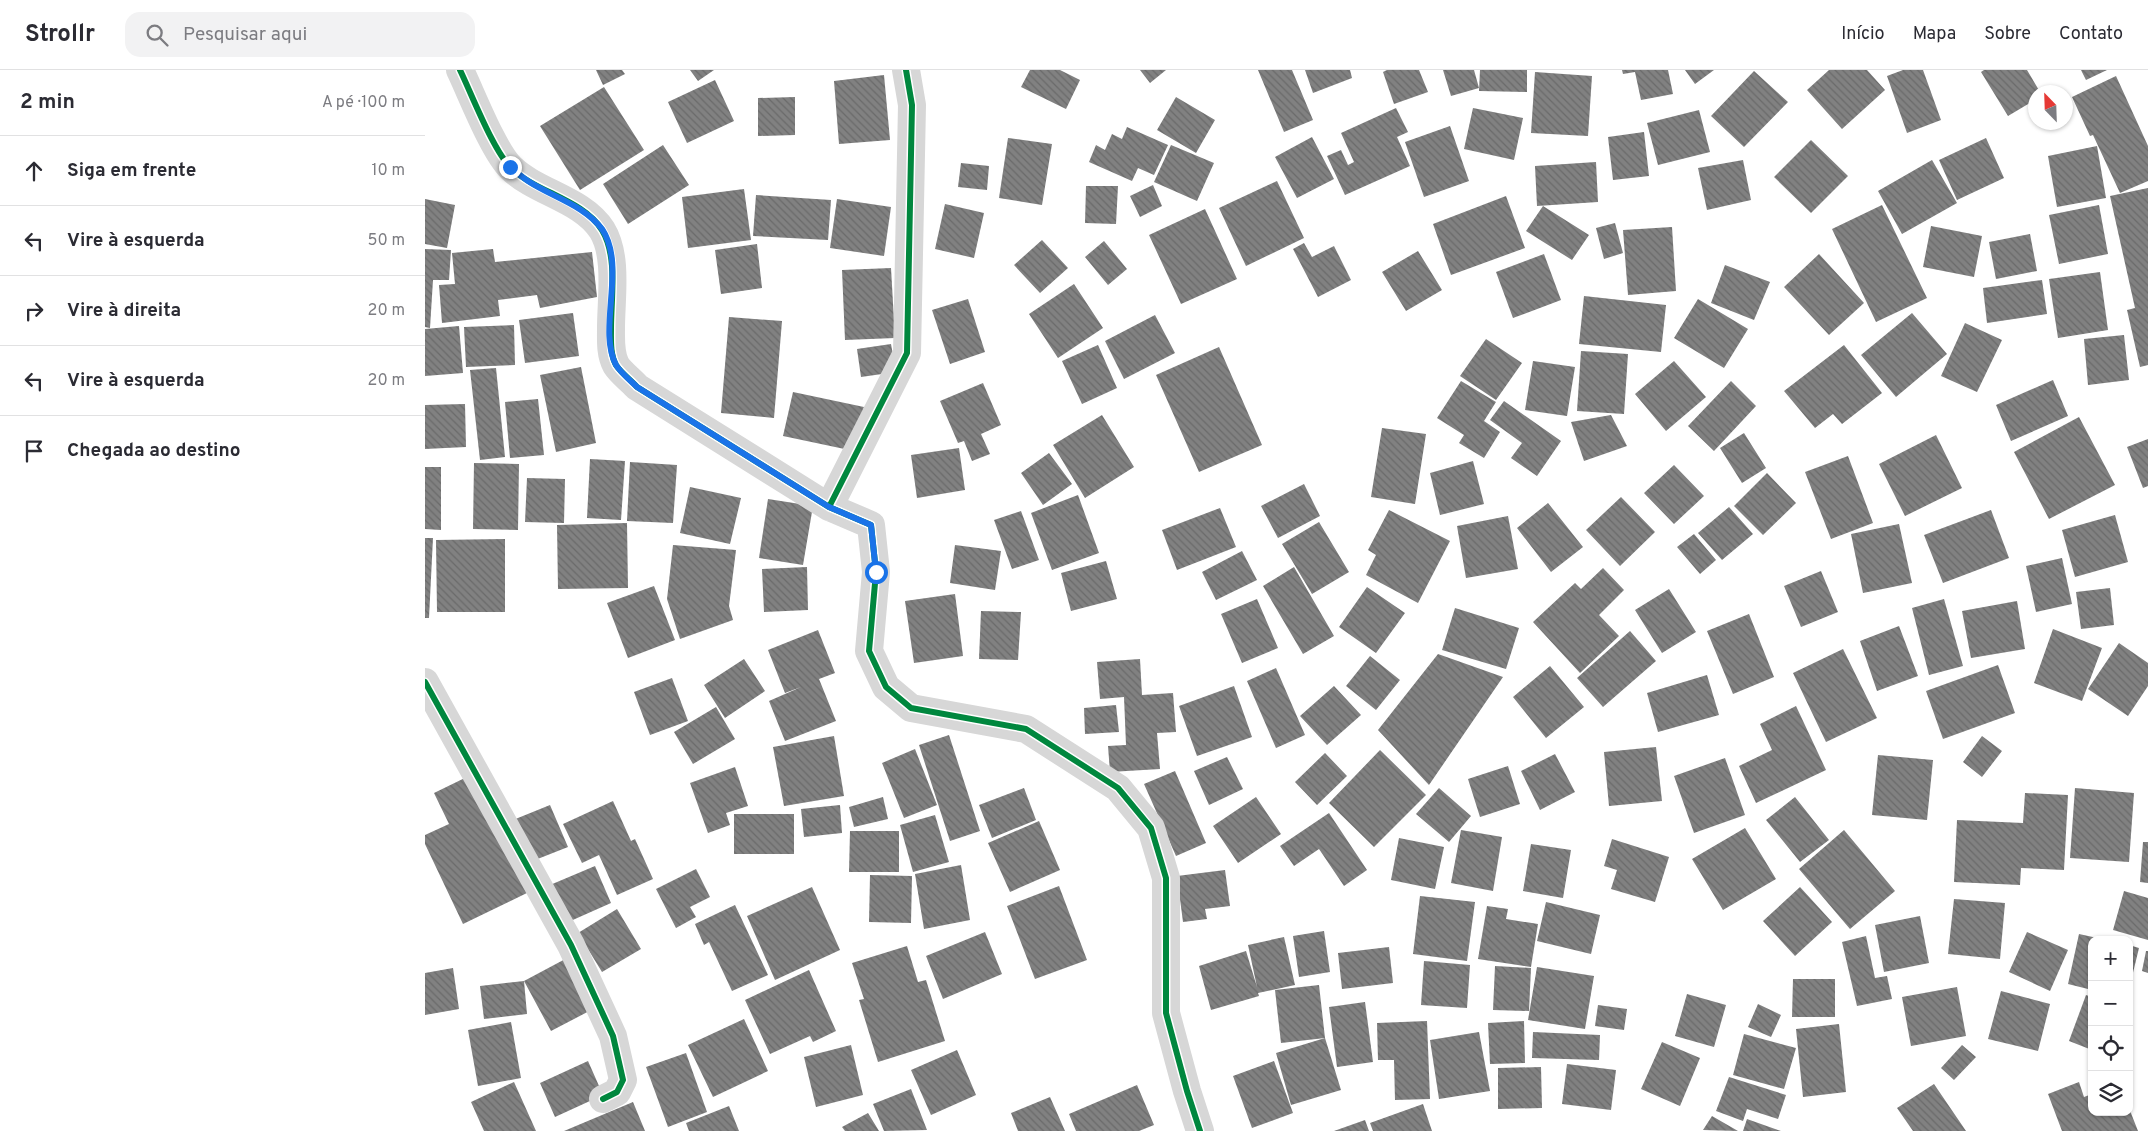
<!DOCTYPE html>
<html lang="pt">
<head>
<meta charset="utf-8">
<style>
  body { margin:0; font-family:Overpass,sans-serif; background:#f2f2f3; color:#2b2b33 }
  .controls { position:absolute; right:15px; bottom:15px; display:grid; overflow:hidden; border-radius:10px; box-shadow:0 1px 4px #0004 }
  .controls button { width:45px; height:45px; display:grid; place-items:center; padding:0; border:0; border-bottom:1px solid #e1e1e2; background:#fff; color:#2b2b33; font:25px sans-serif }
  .compass { position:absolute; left:1603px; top:15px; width:45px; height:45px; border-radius:50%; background:#fff; box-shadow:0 1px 4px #0004; rotate:337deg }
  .stop { position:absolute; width:15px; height:15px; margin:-11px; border:4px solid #1a73e8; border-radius:50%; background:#fff }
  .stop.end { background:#1a73e8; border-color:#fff; box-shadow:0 1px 5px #0008 }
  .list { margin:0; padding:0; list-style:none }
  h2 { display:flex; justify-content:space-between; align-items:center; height:65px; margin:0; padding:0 20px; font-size:21px }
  h2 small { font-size:16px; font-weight:400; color:#7c7c81 }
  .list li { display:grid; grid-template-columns:32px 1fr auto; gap:15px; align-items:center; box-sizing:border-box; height:70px; padding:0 20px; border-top:1px solid #e1e1e2 }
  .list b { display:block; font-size:19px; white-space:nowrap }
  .list em { font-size:16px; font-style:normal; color:#7c7c81 }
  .icon { flex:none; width:28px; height:28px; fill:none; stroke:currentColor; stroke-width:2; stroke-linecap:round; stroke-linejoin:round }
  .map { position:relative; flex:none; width:1723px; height:1061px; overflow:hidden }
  header { display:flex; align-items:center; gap:30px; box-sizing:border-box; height:70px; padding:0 25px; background:#fff; border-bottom:1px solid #e1e1e2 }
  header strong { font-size:24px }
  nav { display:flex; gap:28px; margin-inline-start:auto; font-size:18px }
  .search { width:350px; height:45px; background:#f2f2f3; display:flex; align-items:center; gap:12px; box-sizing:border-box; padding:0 18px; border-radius:15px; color:#7c7c81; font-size:19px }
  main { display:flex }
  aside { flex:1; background:#fff }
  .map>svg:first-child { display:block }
  .building { fill:url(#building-back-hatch) }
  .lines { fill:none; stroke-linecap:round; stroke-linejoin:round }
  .minor { stroke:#d7d7d7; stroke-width:28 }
  .cycleway-casing { stroke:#fff; stroke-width:9 }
  .cycleway { stroke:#00873e; stroke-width:6 }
  .route { stroke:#1a73e8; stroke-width:6 }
</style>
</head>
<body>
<header>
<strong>Strollr</strong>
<div class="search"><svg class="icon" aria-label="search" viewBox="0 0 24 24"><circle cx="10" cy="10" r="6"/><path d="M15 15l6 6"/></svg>Pesquisar aqui</div>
<nav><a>Início</a><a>Mapa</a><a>Sobre</a><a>Contato</a></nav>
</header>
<main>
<aside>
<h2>2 min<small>A pé · 100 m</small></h2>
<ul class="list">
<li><svg class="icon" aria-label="ahead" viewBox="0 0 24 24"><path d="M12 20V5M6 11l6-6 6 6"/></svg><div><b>Siga em frente</b></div><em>10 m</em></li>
<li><svg class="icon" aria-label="left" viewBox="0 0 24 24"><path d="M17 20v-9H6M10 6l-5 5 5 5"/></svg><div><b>Vire à esquerda</b></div><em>50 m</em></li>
<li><svg class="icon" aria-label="right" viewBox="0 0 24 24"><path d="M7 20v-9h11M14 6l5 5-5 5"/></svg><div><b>Vire à direita</b></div><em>20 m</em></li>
<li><svg class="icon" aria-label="left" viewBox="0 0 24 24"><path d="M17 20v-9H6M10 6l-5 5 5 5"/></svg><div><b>Vire à esquerda</b></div><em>20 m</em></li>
<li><svg class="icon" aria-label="arrive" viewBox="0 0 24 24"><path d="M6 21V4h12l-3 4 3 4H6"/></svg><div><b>Chegada ao destino</b></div></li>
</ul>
</aside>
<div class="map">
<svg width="1723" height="1061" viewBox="0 0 1723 1061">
  <defs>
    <pattern id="building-back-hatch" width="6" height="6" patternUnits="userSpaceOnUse" patternTransform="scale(1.25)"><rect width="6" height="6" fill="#818181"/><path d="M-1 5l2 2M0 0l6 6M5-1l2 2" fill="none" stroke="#6a6a6a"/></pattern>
  </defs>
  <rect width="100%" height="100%" fill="#fff"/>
  <!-- building -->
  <path class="building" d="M171,0H197L200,4L178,15Z
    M265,0H289L273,11Z
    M605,0H635L655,10L641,39L596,17Z
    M715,0H741L725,13Z
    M833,0H867L888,50L859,62Z
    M880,0H925L927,8L888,23Z
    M962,0H994L1003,22L969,34L958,2Z
    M1018,0H1049L1054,18L1026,26Z
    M1055,0H1102V22L1054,21Z
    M1197,0H1243L1248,24L1216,30L1210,2L1198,4Z
    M1260,0H1289L1270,14Z
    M1404,0H1442L1460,20L1417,59L1382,20Z
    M1478,0H1498L1516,50L1482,63L1462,6Z
    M1559,0H1602L1615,22H1610V30L1583,46L1556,2Z
    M1656,0H1682L1661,10Z
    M1329,1L1363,32L1319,77L1286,46Z
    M1110,2L1167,6L1163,66L1106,63Z
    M459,5L465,70L414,74L409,11Z
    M1691,6L1723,76V111L1695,123L1668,65L1665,66L1647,27Z
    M290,10L309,51L262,73L243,32Z
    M179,17L219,80L155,120L115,56Z
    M370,27V65L333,66V28Z
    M751,27L790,50L771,83L732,60Z
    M971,38L983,62L972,67L985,96L920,125L902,86L916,80L923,95L929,92L916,63Z
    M1048,38L1098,48L1089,90L1039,79Z
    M1274,40L1285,82L1233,95L1222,53Z
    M1025,56L1044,111L999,127L980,72Z
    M702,57L743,75L729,105L713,98L707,111L664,92L671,75L680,80L687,64L697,69Z
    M1219,62L1224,106L1188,110L1183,67Z
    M887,67L909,109L872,128L850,87Z
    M583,68L627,74L617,135L574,128Z
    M1561,68L1579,108L1532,130L1514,90Z
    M1386,70L1423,106L1386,143L1349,107Z
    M238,75L264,115L203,154L178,114Z
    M746,75L789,93L772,131L729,112Z
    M1672,76L1681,128L1632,137L1623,86Z
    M1318,90L1326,130L1282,140L1273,98Z
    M1507,90L1532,133L1477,164L1453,121Z
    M1171,92L1173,132L1112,136L1110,96Z
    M536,93L564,96L562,120L533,117Z
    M852,111L879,168L821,196L794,138Z
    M728,115L737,136L715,147L705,126Z
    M661,116H693L691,154L660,153Z
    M1723,118V295L1715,297L1702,240L1710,238L1685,126Z
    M319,119L326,170L263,178L257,127Z
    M331,125L406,130L403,170L328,166Z
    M1081,126L1100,178L1026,205L1008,154Z
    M0,129L30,135L22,178L0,174Z
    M412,129L466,137L459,186L405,178Z
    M520,134L559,143L549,188L510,179Z
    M1457,135L1502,228L1451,252L1407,159Z
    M1674,135L1683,184L1634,194L1624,145Z
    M1118,136L1164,165L1147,190L1101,161Z
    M780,139L812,209L756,234L724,165Z
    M1190,153L1198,183L1179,189L1171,158Z
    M1506,156L1557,166L1549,207L1498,197Z
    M1247,157L1251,221L1203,225L1198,160Z
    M1605,164L1612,201L1571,209L1564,172Z
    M617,170L643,198L615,223L589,195Z
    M679,171L702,199L683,215L660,187Z
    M879,173L887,187L909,176L926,210L893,227L868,179Z
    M332,174L337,218L296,224L290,180Z
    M0,179L26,180L24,210H8L5,258L0,257Z
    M68,179L70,192L167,182L172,227L115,238L112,225L73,230L75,246L17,253L14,215L30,214L27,183Z
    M993,181L1017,220L981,241L957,202Z
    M1119,184L1136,230L1088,248L1071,202Z
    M1394,184L1439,233L1404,265L1359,217Z
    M1300,195L1345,212L1329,250L1286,233Z
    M466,198L470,268L420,270L417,200Z
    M1675,202L1683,260L1633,268L1624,209Z
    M1617,210L1622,244L1562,253L1558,218Z
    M649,214L678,258L633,288L604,244Z
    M1159,226L1241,235L1236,282L1154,274Z
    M543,229L560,282L525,294L507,240Z
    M1273,229L1323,259L1299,298L1249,268Z
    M148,243L154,286L100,293L94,250Z
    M1487,243L1522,284L1471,327L1436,285Z
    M730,245L750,283L699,309L680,271Z
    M304,247L357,251L349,348L296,343Z
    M1540,253L1577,270L1552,322L1516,306Z
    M89,255L90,295L41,297L39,257Z
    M34,256L38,303L0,306V259Z
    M1699,265L1704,310L1663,315L1659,269Z
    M1061,269L1097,293L1071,330L1035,306Z
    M466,274L471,302L436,307L432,279Z
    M673,275L692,318L657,334L637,291Z
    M1419,275L1457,323L1417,354L1408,344L1390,358L1359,321Z
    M794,277L837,375L774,402L731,305Z
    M1156,281L1203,284L1199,344L1152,341Z
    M1108,291L1150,297L1142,346L1100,340Z
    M1249,291L1281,327L1241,361L1210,324Z
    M156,297L171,373L131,382L115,305Z
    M71,298L80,387L55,390L45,300Z
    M1628,310L1643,346L1586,371L1571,335Z
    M1036,311L1071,332L1059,351L1075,362L1059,388L1034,373L1039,365L1012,348Z
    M1306,311L1331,336L1289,381L1263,356Z
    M558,313L576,355L556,364L565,384L547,391L539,371L533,373L515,331Z
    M368,322L439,337L429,381L358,366Z
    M113,329L119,385L85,388L80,332Z
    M1079,331L1136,371L1112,406L1086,388L1097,373L1065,350Z
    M40,334L41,377L0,379V335Z
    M677,345L709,397L660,428L628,375Z
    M1186,345L1202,376L1159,391L1146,352Z
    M1654,347L1690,415L1624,449L1589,382Z
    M957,358L1001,364L990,434L946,427Z
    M1319,363L1341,398L1317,413L1295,378Z
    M1511,365L1537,418L1480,446L1454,394Z
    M1723,369V416L1718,418L1702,377Z
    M534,378L540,420L492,428L486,385Z
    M624,383L647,414L618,435L596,403Z
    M1423,386L1448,453L1406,469L1380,402Z
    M165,389L200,391L196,450L162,448Z
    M1048,391L1059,434L1015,445L1005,403Z
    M205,392L252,395L248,453L202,451Z
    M49,393L94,394L93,460L48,459Z
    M1249,395L1279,426L1249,454L1219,423Z
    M0,397H16V460L0,459Z
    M1342,403L1371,433L1338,465L1309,436Z
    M102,408L140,409L139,453L100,452Z
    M879,414L895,446L853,468L836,436Z
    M265,417L316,428L305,474L255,463Z
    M653,425L674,483L627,500L606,443Z
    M1196,427L1230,462L1195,496L1161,460Z
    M343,429L388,436L378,495L334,488Z
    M1123,433L1158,477L1126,502L1092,458Z
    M1304,437L1328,464L1297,490L1273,463Z
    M795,438L811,477L752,500L737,460Z
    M964,440L1025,471L993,533L941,505L951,485L943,480Z
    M1566,440L1584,488L1518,513L1499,465Z
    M596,441L614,490L587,499L569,450Z
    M1690,445L1703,492L1650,507L1637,460Z
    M1083,446L1093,499L1041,508L1032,456Z
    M894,452L924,502L887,524L857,474Z
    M202,453L203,518L133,519L132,455Z
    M1474,454L1487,513L1438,523L1426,464Z
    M1269,464L1291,490L1275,504L1252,477Z
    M0,468H8L4,548H0Z
    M80,469V542H12L11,470Z
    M248,475L311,480L304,536L308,550L255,569L242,529Z
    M530,475L576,481L570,520L525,513Z
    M817,481L832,510L791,530L777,502Z
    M1637,488L1647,534L1611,542L1601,496Z
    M681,491L692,529L646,541L636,503Z
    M382,497L383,540L339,542L337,499Z
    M869,497L909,566L878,584L838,516Z
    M1178,498L1199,520L1174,545L1194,566L1155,603L1108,552L1150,513L1156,519Z
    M1396,501L1413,542L1376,557L1359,516Z
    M229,516L250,570L203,588L182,533Z
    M942,517L980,543L951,583L914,557Z
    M1685,518L1689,555L1656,559L1651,522Z
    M1244,519L1271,562L1237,583L1210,540Z
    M530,524L538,586L489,593L480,531Z
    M832,529L853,578L817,593L796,544Z
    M1519,529L1538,596L1504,605L1487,538Z
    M1592,531L1600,579L1546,588L1537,541Z
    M1030,538L1094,558L1081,599L1017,580Z
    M556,541L596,542L593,590L554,589Z
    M1324,544L1349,607L1308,624L1282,561Z
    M1474,556L1493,606L1452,621L1435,571Z
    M1628,559L1677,578L1657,631L1609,613Z
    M393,560L410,603L394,609L411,651L360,671L344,631L376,617L360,623L343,580Z
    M1205,561L1231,591L1178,637L1152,608Z
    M1694,573L1723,593V616L1703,646L1663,619Z
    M1418,579L1452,648L1401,672L1368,603Z
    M1013,584L1078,607L1004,715L953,660Z
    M945,586L975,610L951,640L921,616Z
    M319,589L340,621L300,648L279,615Z
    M715,589L717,625L748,623L751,662L732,663L735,699L685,702L683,676L701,675L699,627L675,629L672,592Z
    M1573,595L1590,643L1518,669L1501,621Z
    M1125,596L1159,637L1121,668L1088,627Z
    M851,598L880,665L851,678L822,611Z
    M1282,605L1294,645L1233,662L1222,623Z
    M247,608L263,651L225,665L209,622Z
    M809,616L827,667L772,686L754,636Z
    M909,616L936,645L902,675L875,646Z
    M691,635L694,662L660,664L659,638Z
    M1371,636L1401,700L1331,733L1314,696L1347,680L1335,654Z
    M291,637L310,669L268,694L249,662Z
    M524,665L555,761L525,771L494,675Z
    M409,666L419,726L359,736L348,677Z
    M1557,666L1577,681L1557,707L1538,692Z
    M1231,677L1237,731L1184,736L1179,682Z
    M490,679L512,735L479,748L457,693Z
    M955,680L1001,725L949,777L904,733Z
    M900,683L922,706L892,735L870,712Z
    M1130,684L1150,722L1115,740L1096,701Z
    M1453,685L1508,690L1502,750L1447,745Z
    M802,687L818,719L784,735L769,701Z
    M1300,688L1320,745L1269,763L1249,706Z
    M1083,696L1095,734L1055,747L1043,709Z
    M310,697L323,736L301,743L305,755L283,763L265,713Z
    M750,701L781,773L751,786L719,714Z
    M48,704L104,822L38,854L0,774V765L24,754L9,723Z
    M599,718L611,750L567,768L554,735Z
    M1014,718L1046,746L1024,772L991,744Z
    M1650,718L1709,723L1704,792L1645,788Z
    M1600,723L1643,725L1639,800L1596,798L1595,815L1529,812L1532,750L1598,753Z
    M458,727L463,749L429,757L424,737Z
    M831,727L856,764L813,793L788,756Z
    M1370,727L1404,770L1375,792L1341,750Z
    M188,731L206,771L210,769L228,809L192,825L174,785L157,793L138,754Z
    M125,735L143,777L105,792L88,750Z
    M415,735L417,763L379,767L376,739Z
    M904,743L942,800L919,816L894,779L869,796L855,776Z
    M309,744H369V784H309Z
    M510,745L524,792L488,802L475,755Z
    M614,751L635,800L585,822L563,773Z
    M1320,758L1351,809L1298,840L1267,789Z
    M1036,760L1077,767L1068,821L1026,813Z
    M1419,760L1470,821L1425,859L1374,799Z
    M425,761H474V802H424Z
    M974,768L1019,777L1010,819L966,810Z
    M1187,769L1244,787L1230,832L1186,819L1192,800L1179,796Z
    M1718,772H1723V813L1715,812Z
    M1106,774L1146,780L1138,828L1098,821Z
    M536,795L545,850L499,859L490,804Z
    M170,796L186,833L141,853L125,815Z
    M271,799L285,827L265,837L271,847L251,858L231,819Z
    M800,800L805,836L780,839L782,849L758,852L752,806Z
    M445,805L487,806L486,853L444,852Z
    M634,816L662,890L610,909L582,836Z
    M387,817L415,880L350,910L322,846Z
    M1375,817L1407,852L1370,886L1338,851Z
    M1699,821L1723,828V870L1688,860Z
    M995,826L1050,832L1042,891L988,884Z
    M1529,829L1580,833L1575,889L1523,884Z
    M1121,832L1175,845L1166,884L1112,871Z
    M310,835L343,905L307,921L284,872L279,875L270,854Z
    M1062,836L1083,839L1081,849L1113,854L1106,897L1053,889Z
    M192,839L216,879L177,902L153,863Z
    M1495,846L1504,893L1459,902L1450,855Z
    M899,861L905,902L874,907L868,866Z
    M560,862L577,904L518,929L501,886Z
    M1602,862L1643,880L1625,921L1584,902Z
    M1654,864L1677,869L1667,870V920L1643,914Z
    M1441,866L1450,908L1462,906L1467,929L1432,936L1417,872Z
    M859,867L870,915L833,923L834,926L786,940L774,896L821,881L832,917L823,875Z
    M1704,875L1714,878L1705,915H1704Z
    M482,876L493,912L501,910L520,971L453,992L434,930L439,929L427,893Z
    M964,877L968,913L917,919L913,883Z
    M1721,881H1723V903L1717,901Z
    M144,887L172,937L126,961L99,911Z
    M999,891L1045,895L1042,938L996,935Z
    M1070,896L1106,898L1104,941L1068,940Z
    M1112,897L1169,906L1160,959L1103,950Z
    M28,898L34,939L0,945V903Z
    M384,900L411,961L388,972L385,966L345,984L320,930Z
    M1368,909H1410V947H1367Z
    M99,911L102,944L59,949L55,916Z
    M894,915L900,968L856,973L850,920Z
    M1532,917L1541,966L1486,976L1477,927Z
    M1576,921L1625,934L1613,981L1563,969Z
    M1262,924L1301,935L1289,977L1250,966Z
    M1661,925L1667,927V980L1644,971Z
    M940,932L948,992L912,997L904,937Z
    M1333,934L1356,945L1346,967L1323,957Z
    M1173,935L1202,939L1199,960L1170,956Z
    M319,949L343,1001L288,1027L263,975Z
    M1002,951L1005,1029L970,1030L969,990H953L952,953Z
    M1099,951L1100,993L1065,994L1063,953Z
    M86,952L96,1008L53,1016L43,960Z
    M1414,954L1421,1022L1378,1027L1371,959Z
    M1054,962L1065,1021L1014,1029L1005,970Z
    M1108,962L1175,965L1174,990L1107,988Z
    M1319,964L1371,978L1359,1019L1308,1005Z
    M900,968L916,1020L866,1035L851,983Z
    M1237,972L1275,988L1255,1036L1216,1019Z
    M426,975L438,1025L391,1037L379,987Z
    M1537,975L1551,987L1529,1010L1516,998Z
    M532,980L551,1025L506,1045L486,1000Z
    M261,983L282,1042L243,1057L221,997Z
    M163,991L178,1025L130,1047L115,1013Z
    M849,991L868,1043L827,1058L808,1006Z
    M1142,994L1191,1000L1186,1040L1137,1034Z
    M1116,997L1117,1038L1073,1039V998Z
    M1304,1007L1361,1025L1353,1049L1322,1039L1318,1051L1291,1041Z
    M89,1012L111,1061H59L46,1032Z
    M1654,1012L1659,1027L1667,1024V1042H1704V1038L1713,1061H1637L1623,1024Z
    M1509,1014L1541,1061H1488L1472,1038Z
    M712,1015L729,1055L714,1061H651L644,1044Z
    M486,1019L502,1060L459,1061L448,1034Z
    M625,1027L640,1061H593L586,1043Z
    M208,1032L220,1061H139Z
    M998,1034L1007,1061H948L945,1053Z
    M304,1036L314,1061H264L261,1053Z
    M443,1043L454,1061H420L417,1057Z
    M1287,1046L1313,1061L1278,1060Z
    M1322,1049L1356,1061H1318Z
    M940,1050L944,1061H909Z"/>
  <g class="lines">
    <!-- minor -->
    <path class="minor" d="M35,0C47,25 68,80 86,98C112,123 157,129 177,160C193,186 186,228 186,258C186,270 185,284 191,295C196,303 206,310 212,317L404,437L446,455L451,502L444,581L461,617L486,638L601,659L693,718L726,758L741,808V943L762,1021L775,1061
      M404,437L482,283L487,35L481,0
      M0,612L146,875L188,966L198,1010L192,1022L178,1029"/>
    <defs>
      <path id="cycleway" d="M35,0C47,25 68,80 86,98C112,123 157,129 177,160C193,186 186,228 186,258C186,270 185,284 191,295C196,303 206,310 212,317L404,437L446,455L451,502L444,581L461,617L486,638L601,659L693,718L726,758L741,808V943L762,1021L775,1061
        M404,437L482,283L487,35L481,0
        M0,612L146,875L188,966L198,1010L192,1022L178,1029"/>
    </defs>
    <!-- cycleway casing -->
    <use href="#cycleway" class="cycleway-casing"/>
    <!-- cycleway -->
    <use href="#cycleway" class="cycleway"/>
  </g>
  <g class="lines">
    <!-- route -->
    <path class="route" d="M85,97C91,102 97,107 103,111C127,127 159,135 177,159C202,196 172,259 191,295C196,303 206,311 212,317L404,437L446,455L451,502"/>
  </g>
</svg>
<div class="controls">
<button>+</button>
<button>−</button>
<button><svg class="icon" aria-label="locate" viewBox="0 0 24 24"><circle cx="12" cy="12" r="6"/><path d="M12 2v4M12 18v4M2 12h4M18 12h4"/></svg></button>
<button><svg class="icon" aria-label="layers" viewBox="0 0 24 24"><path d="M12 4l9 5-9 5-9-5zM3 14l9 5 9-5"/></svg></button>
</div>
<svg class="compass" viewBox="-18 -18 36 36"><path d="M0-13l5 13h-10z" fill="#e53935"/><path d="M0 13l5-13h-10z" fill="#7c7c81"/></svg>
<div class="stop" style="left:451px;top:502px"></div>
<div class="stop end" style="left:85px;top:97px"></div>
</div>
</main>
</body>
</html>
